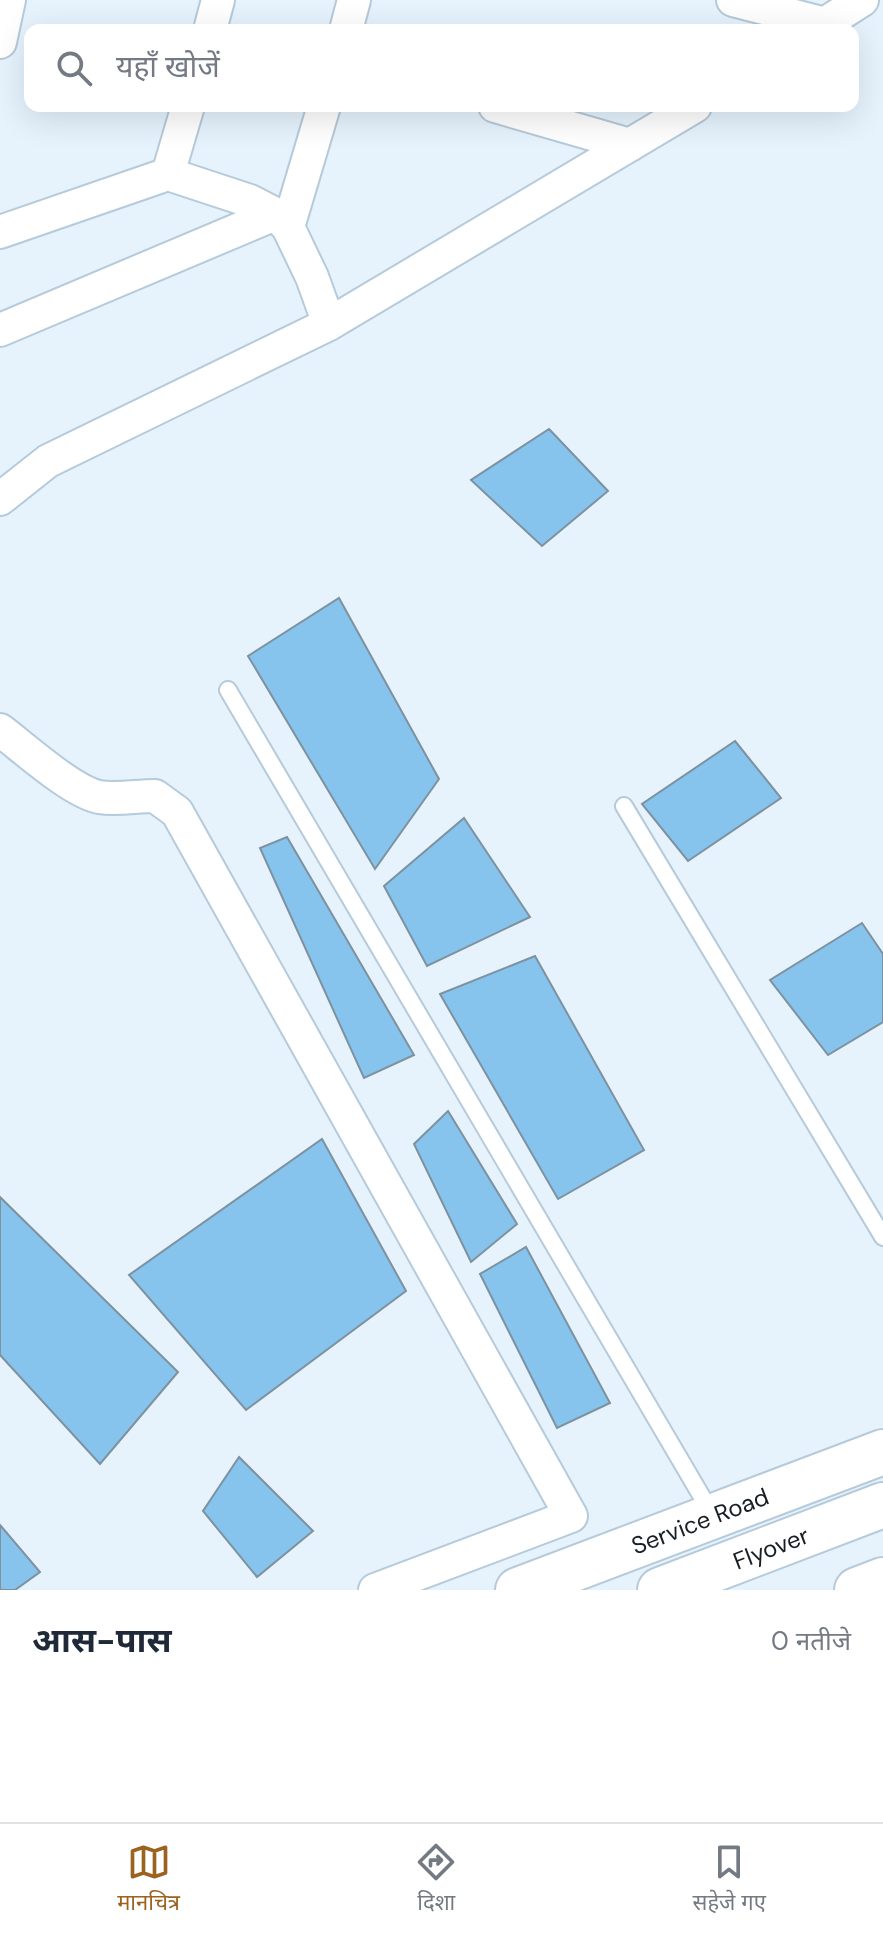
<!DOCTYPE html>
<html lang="hi">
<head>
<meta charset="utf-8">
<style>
  body { margin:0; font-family:"DM Sans","Noto Sans Devanagari",sans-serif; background:#f6f6f7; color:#1f2937 }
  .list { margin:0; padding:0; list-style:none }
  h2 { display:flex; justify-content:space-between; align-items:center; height:104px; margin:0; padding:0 32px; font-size:34px }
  h2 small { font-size:26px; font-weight:400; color:#747a83 }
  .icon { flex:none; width:44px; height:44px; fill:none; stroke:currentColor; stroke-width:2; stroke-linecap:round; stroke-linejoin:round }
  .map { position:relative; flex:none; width:883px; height:1590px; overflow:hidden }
  .search { position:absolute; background:#fff; box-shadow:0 8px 32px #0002; left:24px; right:24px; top:24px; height:88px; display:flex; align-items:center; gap:20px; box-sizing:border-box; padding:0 28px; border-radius:16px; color:#747a83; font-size:30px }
  .sheet { height:232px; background:#fff }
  nav { display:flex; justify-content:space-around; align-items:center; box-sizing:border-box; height:112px; border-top:2px solid #e0e1e3; background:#fff; font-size:22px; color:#747a83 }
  nav a { display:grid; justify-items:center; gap:4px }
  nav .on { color:#9c6220 }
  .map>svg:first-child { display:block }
  .building { fill:#86c4ee; stroke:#7d919f; stroke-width:2 }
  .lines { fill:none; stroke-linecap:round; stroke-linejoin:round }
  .lane-casing { stroke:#b5cada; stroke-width:20 }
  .street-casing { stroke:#b5cada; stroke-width:36 }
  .secondary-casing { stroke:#b5cada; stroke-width:48 }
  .highway-casing { stroke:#b5cada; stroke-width:48 }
  .lane { stroke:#fff; stroke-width:16 }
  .street { stroke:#fff; stroke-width:32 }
  .secondary { stroke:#fff; stroke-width:44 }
  .highway { stroke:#fff; stroke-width:44 }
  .labels { text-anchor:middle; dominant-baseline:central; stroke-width:8; stroke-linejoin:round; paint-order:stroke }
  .street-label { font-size:24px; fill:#171e24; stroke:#fff }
</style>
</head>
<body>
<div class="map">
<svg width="883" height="1590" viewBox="0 0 883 1590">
  <rect width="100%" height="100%" fill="#e6f3fd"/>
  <!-- building -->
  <path class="building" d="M549,429L608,491L542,546L471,480Z
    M339,598L439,779L375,869L248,656Z
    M735,741L781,798L688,861L642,804Z
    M464,818L530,917L427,966L384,886Z
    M287,837L414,1055L364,1078L260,848Z
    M862,923L883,954V1022L828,1055L770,980Z
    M535,956L644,1150L558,1199L440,994Z
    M448,1111L517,1224L471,1262L414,1144Z
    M322,1139L406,1291L246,1410L129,1275Z
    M0,1197L178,1372L100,1464L0,1355Z
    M526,1247L610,1403L557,1428L480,1274Z
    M239,1457L313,1531L257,1577L203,1511Z
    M0,1525L40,1572L15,1590H0Z"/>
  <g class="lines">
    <defs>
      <path id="lane" d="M228,690L712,1514
        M624,806L883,1237"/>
      <path id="street" d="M733,0L825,24
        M210,30L218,0
        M346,30L354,0
        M815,30L862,0
        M0,42L9,0
        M495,106L630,145
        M168,174L188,106
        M288,227L324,106
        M0,232L168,174L250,201L275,214L288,227L312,277L329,324L695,106
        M0,330L275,214
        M0,499L48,461L329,324
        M0,730C24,748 71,791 99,797C117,800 136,796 155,796L177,812L571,1516L375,1590"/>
      <path id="secondary" d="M518,1590L883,1452"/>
      <path id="highway" d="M660,1590L883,1505
        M857,1590L883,1580"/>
    </defs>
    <!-- lane casing -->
    <use href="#lane" class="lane-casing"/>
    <!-- street casing -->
    <use href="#street" class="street-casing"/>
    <!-- secondary casing -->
    <use href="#secondary" class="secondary-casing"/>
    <!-- highway casing -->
    <use href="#highway" class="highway-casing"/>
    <!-- lane -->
    <use href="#lane" class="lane"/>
    <!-- street -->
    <use href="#street" class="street"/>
    <!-- secondary -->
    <use href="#secondary" class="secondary"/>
    <!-- highway -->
    <use href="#highway" class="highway"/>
  </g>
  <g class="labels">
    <!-- street labels -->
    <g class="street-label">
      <text transform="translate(700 1521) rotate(-21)">Service Road</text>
      <text transform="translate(771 1548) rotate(-21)">Flyover</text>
    </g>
  </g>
</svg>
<div class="search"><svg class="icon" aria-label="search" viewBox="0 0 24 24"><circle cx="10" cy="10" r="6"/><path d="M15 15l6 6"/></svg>यहाँ खोजें</div>
</div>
<section class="sheet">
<h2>आस-पास<small>0 नतीजे</small></h2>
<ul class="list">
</ul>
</section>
<nav>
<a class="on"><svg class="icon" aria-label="map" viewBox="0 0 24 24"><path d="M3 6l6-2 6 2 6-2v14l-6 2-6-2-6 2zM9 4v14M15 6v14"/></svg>मानचित्र</a>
<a><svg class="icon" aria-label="directions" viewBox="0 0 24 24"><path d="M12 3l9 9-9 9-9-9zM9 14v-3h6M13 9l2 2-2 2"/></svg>दिशा</a>
<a><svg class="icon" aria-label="saved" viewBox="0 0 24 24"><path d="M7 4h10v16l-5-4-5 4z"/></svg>सहेजे गए</a>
</nav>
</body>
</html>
